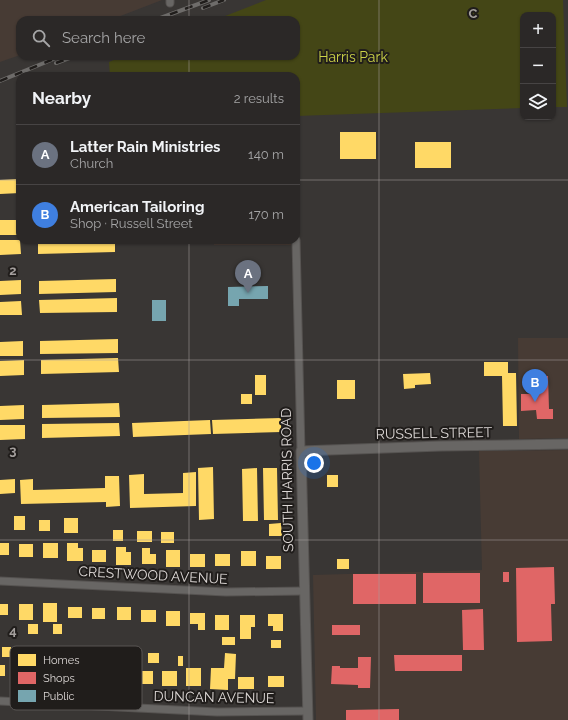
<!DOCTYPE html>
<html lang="en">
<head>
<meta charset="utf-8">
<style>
  body { margin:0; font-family:Raleway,sans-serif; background:#33302f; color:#f1f3f6 }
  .controls { position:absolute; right:12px; top:12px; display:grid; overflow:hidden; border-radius:8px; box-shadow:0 1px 3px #0004 }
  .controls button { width:36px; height:36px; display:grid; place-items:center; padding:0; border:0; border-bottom:1px solid #474444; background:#2b2827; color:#f1f3f6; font:20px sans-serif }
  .you { position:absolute; left:314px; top:463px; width:14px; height:14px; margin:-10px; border:3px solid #fff; border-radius:50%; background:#1a73e8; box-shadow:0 0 0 6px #1a73e833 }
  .badge { display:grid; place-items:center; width:26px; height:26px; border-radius:50%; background:#8abfa5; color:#fff; font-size:13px; font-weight:700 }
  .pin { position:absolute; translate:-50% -33px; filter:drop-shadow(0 1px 2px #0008) }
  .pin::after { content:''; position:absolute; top:21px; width:14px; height:12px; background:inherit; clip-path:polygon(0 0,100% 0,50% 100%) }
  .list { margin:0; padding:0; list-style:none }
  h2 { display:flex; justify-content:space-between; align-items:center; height:52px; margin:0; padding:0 16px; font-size:17px }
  h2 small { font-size:13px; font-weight:400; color:#a6a6a7 }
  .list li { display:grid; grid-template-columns:26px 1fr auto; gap:12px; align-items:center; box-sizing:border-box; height:60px; padding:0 16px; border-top:1px solid #474444 }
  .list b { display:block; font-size:15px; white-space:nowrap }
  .list p { margin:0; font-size:13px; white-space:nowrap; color:#a6a6a7 }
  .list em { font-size:13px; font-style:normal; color:#a6a6a7 }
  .icon { flex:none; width:22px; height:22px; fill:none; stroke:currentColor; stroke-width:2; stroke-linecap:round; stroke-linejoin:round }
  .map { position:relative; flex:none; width:568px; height:720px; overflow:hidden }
  .search { position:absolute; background:#2b2827; box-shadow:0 1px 3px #0004; left:16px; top:16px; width:284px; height:44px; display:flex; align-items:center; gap:10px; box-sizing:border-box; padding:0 14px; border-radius:12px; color:#a6a6a7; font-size:15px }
  .panel { position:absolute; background:#2b2827; box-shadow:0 1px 3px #0004; left:16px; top:72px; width:284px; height:172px; border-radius:12px }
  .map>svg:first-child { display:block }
  .built { fill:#473b34 }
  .green { fill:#444616 }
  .homes { fill:#ffd966 }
  .shops { fill:#e06666 }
  .public { fill:#76a5af }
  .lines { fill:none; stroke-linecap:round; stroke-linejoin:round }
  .minor-casing { stroke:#565351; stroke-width:9 }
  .tertiary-casing { stroke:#565351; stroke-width:11 }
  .minor { stroke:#686664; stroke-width:7 }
  .tertiary { stroke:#686664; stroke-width:9 }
  .rail-casing { stroke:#6e6c6a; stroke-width:4 }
  .rail { stroke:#201d1b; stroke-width:2.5; stroke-dasharray:8; stroke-linecap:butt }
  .grid { fill:none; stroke:#a49f9d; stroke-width:1; stroke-opacity:0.55 }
  .labels { text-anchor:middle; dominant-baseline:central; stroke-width:4; stroke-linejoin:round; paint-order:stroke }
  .park-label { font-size:14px; fill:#ccd247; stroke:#201d1b }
  .street-label { font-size:14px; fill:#ddd8d6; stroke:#201d1b }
  .key { fill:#201d1b; stroke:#595553; stroke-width:1 }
  .key-label { font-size:11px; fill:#ddd8d6 }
  .grid-label { font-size:13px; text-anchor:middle; font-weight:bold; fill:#a49f9d; stroke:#201d1b; stroke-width:4; stroke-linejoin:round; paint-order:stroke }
</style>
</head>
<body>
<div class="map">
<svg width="568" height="720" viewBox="0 0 568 720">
  <rect width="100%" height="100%" fill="#393634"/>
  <!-- built -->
  <path class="built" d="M0,0H162L110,20H20V55L0,62Z
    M214,240H290L291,245H214Z
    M518,338H568V438L519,439Z
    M568,450V720H316L313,575L482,570L479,451Z"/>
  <!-- green -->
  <path class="green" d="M266,0H563L567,107H553V15H523V108L296,116V76H110L109,62L123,56H296V20H215Z"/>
  <!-- homes -->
  <path class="homes" d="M340,132H376V159H340Z
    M415,142H451V168H415Z
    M19,179L20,193L0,194V180Z
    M0,220H20V235H0Z
    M0,240H20L21,254L0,255Z
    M38,240H115V252L38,254Z
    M116,279V292L39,294V281Z
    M21,280V294L0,295V281Z
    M117,298V312L40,313L39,300Z
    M21,301L22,315H0V302Z
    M118,339V353L40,354V341Z
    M23,341V356H0V342Z
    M118,358L119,372L41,374V360Z
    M24,360V375L0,376V361Z
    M484,362H508V373H516L517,426H503L502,376H484Z
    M430,373L431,384L415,385V388L404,389L403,374Z
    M255,375H266V395H255Z
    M337,380H355V399H337Z
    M241,394H252V404H241Z
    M119,403L120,417L42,418V405Z
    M24,405V419L0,420V406Z
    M281,418V432L213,434L212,420Z
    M210,420L211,434L133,437L132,423Z
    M119,423L120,436L42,438V424Z
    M0,425H25V439L0,440Z
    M213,467L214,519L199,520L198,468Z
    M257,468L258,521H243L242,469Z
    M263,468H277L278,520H264Z
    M196,472V506L130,508L129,475L144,474V494L183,493V473Z
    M327,475H338V487H327Z
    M105,476H119L120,506L106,507V502L21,504L20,480L33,479V490L105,488Z
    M15,479V493L0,494V480Z
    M14,516H25V530H14Z
    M64,518H78V533H64Z
    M39,520H50V531H39Z
    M281,523L282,536H269V524Z
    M113,530H123V541H113Z
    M137,531H152V542H137Z
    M161,532H174V543H161Z
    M0,543H9V555H0Z
    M43,543H58V558H43Z
    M67,543H78V548H83V561H67Z
    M19,544H33V557H19Z
    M116,547H126V552H131V565H116Z
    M142,548H150V554H156V564H142Z
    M92,550H106V562H92Z
    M166,550H180V567H166Z
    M241,551H256V566H241Z
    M190,554H205V567H190Z
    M215,554H230V566H215Z
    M266,556H281V569H266Z
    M337,559H349V569H337Z
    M43,603H57V622H43Z
    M0,604H8V615H0Z
    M19,604H33V620H19Z
    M68,607H82V618H68Z
    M117,607H131V620H117Z
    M92,608H105V619H92Z
    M141,610H156V622H141Z
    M166,611H180V626H166Z
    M190,613H205V630H198V624H190Z
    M268,614H283V631H273V626H268Z
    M215,615H229V630H215Z
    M240,615H255V627H251V639H240Z
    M28,624H38V634H28Z
    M53,624H62V634H53Z
    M222,637H235V645H222Z
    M271,640H281V648H271Z
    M2,647H11V657H2Z
    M148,653H159V663H148Z
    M225,653L236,654L235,679H228V690L210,689L211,668H224Z
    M178,656H183V666H178Z
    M0,665H5V676H0Z
    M186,668H201V686H186Z
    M137,671H153V684H137Z
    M162,671H177V686H162Z
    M268,676H284V687H268Z
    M238,677H254V689H238Z"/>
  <!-- shops -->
  <path class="shops" d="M548,376L549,409H553V419H537L536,410L521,411V394H530V377Z
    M554,567L555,604H551L552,641L517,642L516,568Z
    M503,572H509V582H503Z
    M423,573H480V603H423Z
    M353,574H416V604H353Z
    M483,609L484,650H463L462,610Z
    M332,625H360V635H332Z
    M394,655H462V671H395Z
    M358,657H371L370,688H358V685L331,684L332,666H340V668H358Z
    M399,709V720H346V710Z"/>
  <!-- public -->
  <path class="public" d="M268,286V299H239V306H228V287Z
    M152,300H166V321H152Z"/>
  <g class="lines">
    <defs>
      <path id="minor" d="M170,0V3
        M296,240L301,451
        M0,581L226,592L304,591
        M0,701L217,712L308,711"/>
      <path id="tertiary" d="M308,720L301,451L441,446L568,444"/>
    </defs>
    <!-- minor casing -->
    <use href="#minor" class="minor-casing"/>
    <!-- tertiary casing -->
    <use href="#tertiary" class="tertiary-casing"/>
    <!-- minor -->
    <use href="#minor" class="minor"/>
    <!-- tertiary -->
    <use href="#tertiary" class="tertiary"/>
    <defs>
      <path id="rail" d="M203,8L224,0
        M155,20L209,0
        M56,63L75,56
        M0,81L61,56"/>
    </defs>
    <!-- rail casing -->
    <use href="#rail" class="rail-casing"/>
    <!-- rail -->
    <use href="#rail" class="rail"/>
  </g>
  <!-- grid -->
  <path class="grid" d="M189,0V20M379,0V720M189,56V76M0,180H20M296,180H568M189,240V720M0,360H568M0,540H568"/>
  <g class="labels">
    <!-- park labels -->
    <g class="park-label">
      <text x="353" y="57">Harris Park</text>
    </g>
    <!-- street labels -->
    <g class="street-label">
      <text transform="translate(434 433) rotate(-1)">RUSSELL STREET</text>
      <text transform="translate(287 480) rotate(-91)">SOUTH HARRIS ROAD</text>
      <text transform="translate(153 575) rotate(3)">CRESTWOOD AVENUE</text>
      <text transform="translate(214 697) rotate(1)">DUNCAN AVENUE</text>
    </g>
  </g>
  <!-- legend -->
  <rect x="10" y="646" width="132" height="64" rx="6" class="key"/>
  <rect x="18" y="654" width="18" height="12" fill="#ffd966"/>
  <rect x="18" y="672" width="18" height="12" fill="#e06666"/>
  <rect x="18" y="690" width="18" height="12" fill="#76a5af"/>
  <g class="key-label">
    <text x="43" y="664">Homes</text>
    <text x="43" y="682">Shops</text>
    <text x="43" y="700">Public</text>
  </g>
  <g class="grid-label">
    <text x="473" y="18">C</text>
    <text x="13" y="275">2</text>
    <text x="13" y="455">3</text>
    <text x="13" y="635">4</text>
  </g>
</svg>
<div class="controls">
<button>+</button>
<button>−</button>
<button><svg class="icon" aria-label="layers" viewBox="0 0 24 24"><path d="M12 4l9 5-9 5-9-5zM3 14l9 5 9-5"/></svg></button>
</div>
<div class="you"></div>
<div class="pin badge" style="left:248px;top:293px;background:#6b7280">A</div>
<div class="pin badge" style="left:535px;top:402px;background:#3f7fe0">B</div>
<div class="search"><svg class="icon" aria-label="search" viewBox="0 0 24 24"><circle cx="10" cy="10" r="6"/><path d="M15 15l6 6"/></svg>Search here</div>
<section class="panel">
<h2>Nearby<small>2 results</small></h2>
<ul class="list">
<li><span class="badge" style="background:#6b7280">A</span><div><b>Latter Rain Ministries</b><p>Church</p></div><em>140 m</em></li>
<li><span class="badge" style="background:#3f7fe0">B</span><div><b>American Tailoring</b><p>Shop · Russell Street</p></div><em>170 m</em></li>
</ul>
</section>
</div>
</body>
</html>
